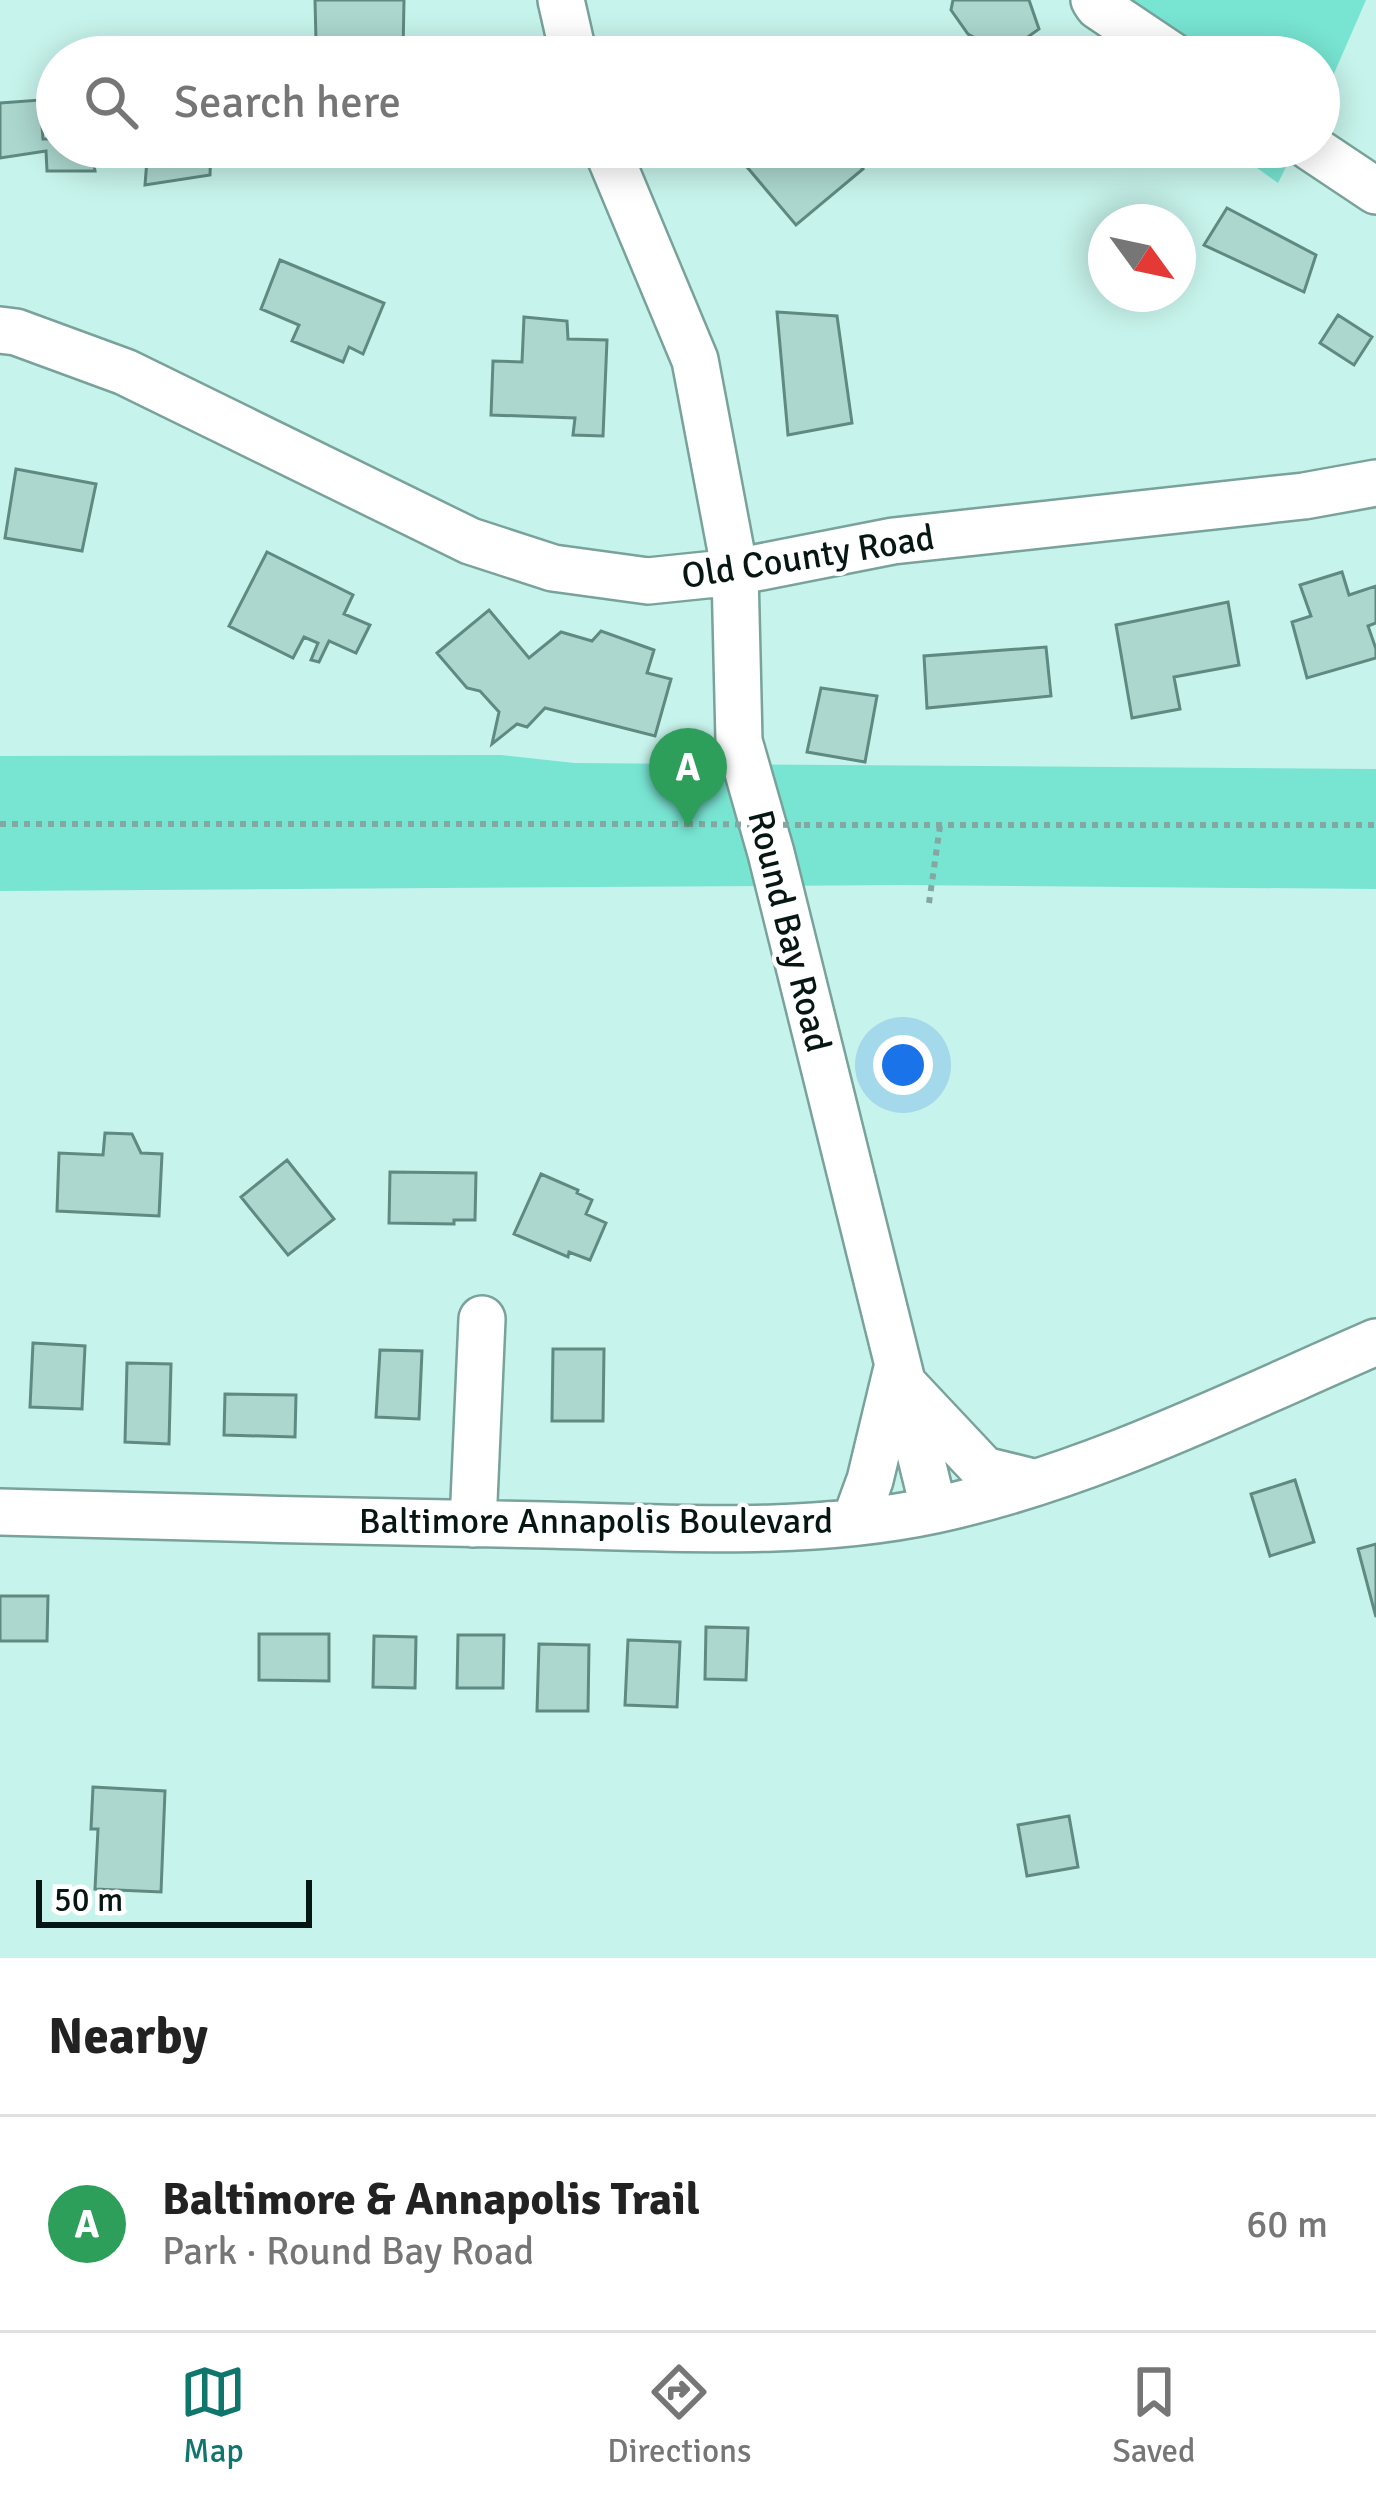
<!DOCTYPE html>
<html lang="en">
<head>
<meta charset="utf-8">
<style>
  body { margin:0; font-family:Signika,sans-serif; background:#f6f6f6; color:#222 }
  .compass { position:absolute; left:1088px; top:204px; width:108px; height:108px; border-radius:50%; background:#fff; box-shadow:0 6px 30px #0003; rotate:123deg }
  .scale { position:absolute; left:36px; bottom:30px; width:276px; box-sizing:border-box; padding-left:12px; border:6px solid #051613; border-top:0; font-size:33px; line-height:42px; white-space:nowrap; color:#051613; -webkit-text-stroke:9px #fff; paint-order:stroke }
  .you { position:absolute; left:903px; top:1065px; width:42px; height:42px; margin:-30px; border:9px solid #fff; border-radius:50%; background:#1a73e8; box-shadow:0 0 0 18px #1a73e833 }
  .badge { display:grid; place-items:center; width:78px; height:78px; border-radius:50%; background:#0f766e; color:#fff; font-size:39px; font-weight:700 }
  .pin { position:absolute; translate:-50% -99px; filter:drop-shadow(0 3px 6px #0008) }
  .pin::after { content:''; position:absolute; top:63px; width:42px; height:36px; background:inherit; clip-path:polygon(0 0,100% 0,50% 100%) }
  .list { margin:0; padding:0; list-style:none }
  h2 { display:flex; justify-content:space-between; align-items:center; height:156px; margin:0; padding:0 48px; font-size:51px }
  h2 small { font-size:39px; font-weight:400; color:#767676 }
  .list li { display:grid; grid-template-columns:78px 1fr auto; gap:36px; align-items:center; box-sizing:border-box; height:216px; padding:0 48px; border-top:3px solid #e0e0e0 }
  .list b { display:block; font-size:45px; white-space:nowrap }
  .list p { margin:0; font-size:39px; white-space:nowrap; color:#767676 }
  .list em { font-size:39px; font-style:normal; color:#767676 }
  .icon { flex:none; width:66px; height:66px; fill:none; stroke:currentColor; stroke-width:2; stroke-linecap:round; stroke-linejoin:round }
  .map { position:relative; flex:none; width:1376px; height:1958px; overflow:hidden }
  .search { position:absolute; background:#fff; box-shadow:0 6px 30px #0003; left:36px; right:36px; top:36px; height:132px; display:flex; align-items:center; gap:30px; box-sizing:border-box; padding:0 42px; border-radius:66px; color:#767676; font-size:45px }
  .sheet { height:372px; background:#fff }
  nav { display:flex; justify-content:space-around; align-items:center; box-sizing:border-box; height:168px; border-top:3px solid #e0e0e0; background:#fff; font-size:33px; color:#767676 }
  nav a { display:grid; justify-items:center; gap:6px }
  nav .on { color:#0f766e }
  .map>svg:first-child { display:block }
  .green { fill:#78e4d2 }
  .building { fill:#abd7ce; stroke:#5f8981; stroke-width:3 }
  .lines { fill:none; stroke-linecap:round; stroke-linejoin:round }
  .minor-casing { stroke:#78a29a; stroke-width:50 }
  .path { stroke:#84a8a1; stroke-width:6; stroke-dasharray:6 6; stroke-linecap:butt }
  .minor { stroke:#fff; stroke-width:45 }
  .path-bridge { stroke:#84a8a1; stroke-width:6; stroke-dasharray:6 6; stroke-linecap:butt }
  .labels { text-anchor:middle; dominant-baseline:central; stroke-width:9; stroke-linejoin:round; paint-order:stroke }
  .street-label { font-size:36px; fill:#051613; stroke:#fff }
</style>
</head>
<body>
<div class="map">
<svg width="1376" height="1958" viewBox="0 0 1376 1958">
  <rect width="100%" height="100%" fill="#c6f3eb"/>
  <!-- green -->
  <path class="green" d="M1078,0H1366L1319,108V57H1108Z
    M1228,147H1296L1278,183Z
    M501,755L574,763L1376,769V889L899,885L0,891V756Z"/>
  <!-- building -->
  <path class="building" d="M315,0H404L403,52L399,57H351V39L316,41Z
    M953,0H1029L1039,29L1004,54L968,34L951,10Z
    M40,100L43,139H57V147H91L95,171H47L46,151L0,158V103Z
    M148,147H211L210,175L145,185Z
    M317,147H352L336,164Z
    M730,147H847L863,169L796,225Z
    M1227,208L1316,255L1304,292L1204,245Z
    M280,260L384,303L363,354L349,347L343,362L292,341L299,325L261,309Z
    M777,312L837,316L852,423L788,435Z
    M1338,315L1372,337L1354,365L1320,343Z
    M524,317L567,321L568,339L607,340L603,436L573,435L575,418L491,415L493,361L522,362Z
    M16,469L96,484L82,551L5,538Z
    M267,552L353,595L344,614L370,625L356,653L329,641L319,662L311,660L318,643L304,637L293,658L229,626Z
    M1342,572L1349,595L1376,586V623L1368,626L1376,649V658L1307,678L1292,622L1311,616L1300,585Z
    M1228,602L1239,665L1174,677L1180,709L1132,718L1116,625Z
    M489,610L529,658L561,632L592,641L601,631L654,650L647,673L671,679L655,736L545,708L527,727L517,724L492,744L499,712L480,691L467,688L437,653Z
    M1046,647L1051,696L927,708L924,656Z
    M821,688L877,696L865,762L807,752Z
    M105,1133L132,1134L141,1153L162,1154L159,1216L57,1211L59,1153L103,1155Z
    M287,1160L334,1219L288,1255L241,1197Z
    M390,1172L476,1173L475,1220H454V1224L389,1223Z
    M541,1174L578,1190L577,1193L592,1200L586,1214L606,1223L590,1260L569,1252L568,1257L514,1234Z
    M33,1343L85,1346L82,1409L30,1407Z
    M553,1349H604L603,1421H552Z
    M380,1350L422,1351L419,1419L376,1417Z
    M127,1363L171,1364L169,1444L125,1442Z
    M225,1394L296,1395L295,1437L224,1435Z
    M1295,1480L1314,1542L1270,1556L1251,1494Z
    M1376,1544V1617L1358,1549Z
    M0,1596H48L47,1641H0Z
    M706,1627L748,1628L746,1680L705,1679Z
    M259,1634H329V1681L259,1680Z
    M458,1635H504L503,1688H457Z
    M374,1636L416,1637L415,1688L373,1687Z
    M628,1640L680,1642L677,1707L625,1705Z
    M539,1644L589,1645L588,1711H537Z
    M93,1787L165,1791L161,1892L95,1889L98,1829H91Z
    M1069,1816L1078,1867L1027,1876L1018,1825Z"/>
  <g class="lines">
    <defs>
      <path id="minor" d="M561,0L574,57
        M1094,0L1098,6L1174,57
        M606,147L695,360L735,572L739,741L771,853L934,1510
        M1310,147L1376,191
        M0,330L16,332L125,372L470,541L553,568L648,581L735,572L893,541L1304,496L1376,483
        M906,1387L984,1470L1033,1482
        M0,1512C182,1517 363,1522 545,1525C674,1528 808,1537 935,1510C1088,1477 1233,1404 1376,1342
        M855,1521L870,1480L896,1372
        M473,1524L482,1319"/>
    </defs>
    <!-- minor casing -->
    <use href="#minor" class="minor-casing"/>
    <!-- path -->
    <path class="path" d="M0,824H687
      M804,825H1376
      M929,903L940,826"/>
    <!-- minor -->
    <use href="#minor" class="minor"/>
    <!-- path-bridge -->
    <path class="path-bridge" d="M687,824L803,825"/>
  </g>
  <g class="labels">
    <!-- street labels -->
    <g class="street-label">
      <text transform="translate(808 557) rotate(-9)">Old County Road</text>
      <text transform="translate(789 931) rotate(76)">Round Bay Road</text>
      <text x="596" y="1521">Baltimore Annapolis Boulevard</text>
    </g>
  </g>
</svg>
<svg class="compass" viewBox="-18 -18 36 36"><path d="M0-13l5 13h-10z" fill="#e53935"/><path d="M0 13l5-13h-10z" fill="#767676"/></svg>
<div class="scale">50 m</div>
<div class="you"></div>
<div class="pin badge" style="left:688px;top:827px;background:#2e9e5b">A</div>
<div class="search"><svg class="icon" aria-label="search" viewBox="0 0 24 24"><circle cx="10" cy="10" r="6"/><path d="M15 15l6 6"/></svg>Search here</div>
</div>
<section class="sheet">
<h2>Nearby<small></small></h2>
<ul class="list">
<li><span class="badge" style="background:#2e9e5b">A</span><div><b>Baltimore &amp; Annapolis Trail</b><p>Park · Round Bay Road</p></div><em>60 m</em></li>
</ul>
</section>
<nav>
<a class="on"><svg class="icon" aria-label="map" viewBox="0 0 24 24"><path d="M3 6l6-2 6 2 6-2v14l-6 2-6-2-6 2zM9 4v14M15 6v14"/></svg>Map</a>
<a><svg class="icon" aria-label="directions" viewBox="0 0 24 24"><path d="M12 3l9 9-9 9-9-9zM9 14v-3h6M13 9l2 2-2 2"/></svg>Directions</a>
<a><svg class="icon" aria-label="saved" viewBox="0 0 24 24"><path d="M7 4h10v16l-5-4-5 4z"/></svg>Saved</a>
</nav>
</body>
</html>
